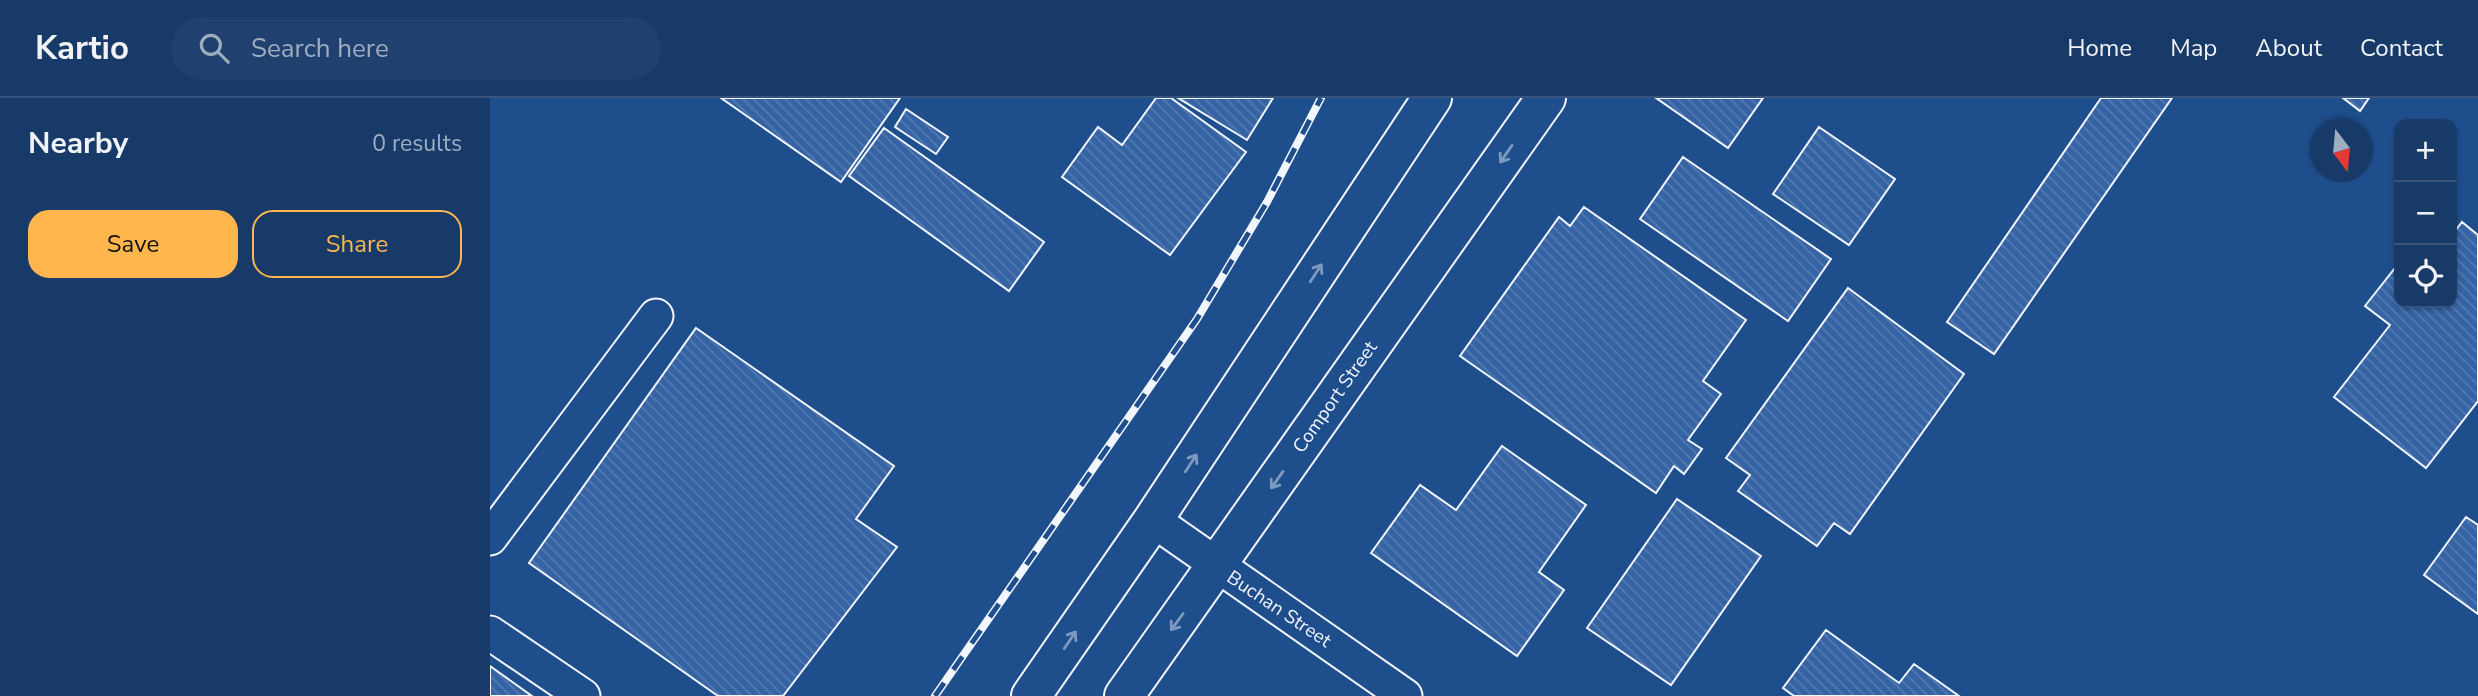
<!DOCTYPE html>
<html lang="en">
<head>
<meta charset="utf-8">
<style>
  body { margin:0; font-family:"Nunito Sans",sans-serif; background:#20416f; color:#f1f3f6 }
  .controls { position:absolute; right:21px; top:21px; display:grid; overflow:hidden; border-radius:14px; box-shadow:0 2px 5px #0004 }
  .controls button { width:63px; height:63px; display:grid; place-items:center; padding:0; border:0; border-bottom:2px solid #36547d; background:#173a69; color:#f1f3f6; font:35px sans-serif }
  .compass { position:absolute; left:1820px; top:21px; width:63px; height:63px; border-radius:50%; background:#173a69; box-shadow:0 2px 5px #0004; rotate:164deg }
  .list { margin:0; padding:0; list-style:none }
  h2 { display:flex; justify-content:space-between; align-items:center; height:91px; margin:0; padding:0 28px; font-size:30px }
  h2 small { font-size:23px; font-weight:400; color:#9eadc0 }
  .actions { display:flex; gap:14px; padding:21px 28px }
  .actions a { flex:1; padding:16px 0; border:2px solid #ffb74d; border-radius:21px; text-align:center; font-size:24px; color:#ffb74d }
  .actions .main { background:#ffb74d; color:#111 }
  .icon { flex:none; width:38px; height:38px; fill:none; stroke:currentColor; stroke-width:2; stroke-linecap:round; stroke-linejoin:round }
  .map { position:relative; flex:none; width:1988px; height:598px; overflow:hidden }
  header { display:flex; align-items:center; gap:42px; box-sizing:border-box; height:98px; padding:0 35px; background:#173a69; border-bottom:2px solid #36547d }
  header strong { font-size:33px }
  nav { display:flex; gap:38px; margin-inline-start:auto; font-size:24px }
  .search { width:490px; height:63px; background:#20416f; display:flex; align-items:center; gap:18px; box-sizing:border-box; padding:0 24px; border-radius:38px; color:#9eadc0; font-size:26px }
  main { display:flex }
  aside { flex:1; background:#173a69 }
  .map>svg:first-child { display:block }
  .building { fill:url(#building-back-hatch); stroke:#f2f6ff; stroke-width:2 }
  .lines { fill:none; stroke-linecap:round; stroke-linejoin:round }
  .minor-casing { stroke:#f2f6ff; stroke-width:37 }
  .highway-casing { stroke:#f2f6ff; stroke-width:42 }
  .minor { stroke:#1f4e8c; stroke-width:33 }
  .highway { stroke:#1f4e8c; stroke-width:38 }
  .rail-casing { stroke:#f2f6ff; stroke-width:8 }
  .rail { stroke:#1f4e8c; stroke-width:5; stroke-dasharray:16; stroke-linecap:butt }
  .oneway { stroke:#7e9ac0 }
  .labels { text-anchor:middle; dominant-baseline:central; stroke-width:5; stroke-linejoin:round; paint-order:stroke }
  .street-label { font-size:19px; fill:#f2f6ff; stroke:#1f4e8c }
</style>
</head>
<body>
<header>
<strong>Kartio</strong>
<div class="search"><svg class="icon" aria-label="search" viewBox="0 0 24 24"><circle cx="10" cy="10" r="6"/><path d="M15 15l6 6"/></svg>Search here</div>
<nav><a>Home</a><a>Map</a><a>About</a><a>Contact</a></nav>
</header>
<main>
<aside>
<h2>Nearby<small>0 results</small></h2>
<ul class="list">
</ul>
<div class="actions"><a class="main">Save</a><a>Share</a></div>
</aside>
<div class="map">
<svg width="1988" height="598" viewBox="0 0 1988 598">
  <defs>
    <pattern id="building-back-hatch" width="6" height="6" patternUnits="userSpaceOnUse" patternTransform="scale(1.75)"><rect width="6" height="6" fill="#3563a3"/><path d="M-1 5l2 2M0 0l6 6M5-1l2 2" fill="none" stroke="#537ab1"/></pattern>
  </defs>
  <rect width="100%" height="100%" fill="#1f4e8c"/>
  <!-- building -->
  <path class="building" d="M231,0H410L351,84Z
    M666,0H681L756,54L680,157L572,79L608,29L632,47Z
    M688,0H783L757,42Z
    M1166,0H1273L1238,50Z
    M1611,0H1682L1504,256L1457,224Z
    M1853,0H1879L1870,13Z
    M416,11L458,39L446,56L405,29Z
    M1329,29L1405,81L1359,147L1283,96Z
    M394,30L554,144L519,193L359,78Z
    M1193,59L1341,161L1298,223L1150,121Z
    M1094,109L1256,222L1213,283L1231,296L1198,342L1212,351L1194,376L1184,368L1166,395L970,258L1069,119L1080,128Z
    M1972,124L1988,137V303L1936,370L1844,299L1900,227L1875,208L1909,165V205H1962V137Z
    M1358,190L1474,276L1360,436L1344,425L1327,448L1248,393L1260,377L1236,360Z
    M206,230L404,368L366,421L407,449L293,598H228L39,465Z
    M1012,348L1096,407L1049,474L1074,492L1027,558L881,455L930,387L966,412Z
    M1187,401L1271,458L1181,587L1097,530Z
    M1976,419L1988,427V516L1934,477Z
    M1336,532L1409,585L1424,566L1469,598H1304L1293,590Z
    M0,568L42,598H0Z"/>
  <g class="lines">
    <defs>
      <path id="minor" d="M663,422L915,598
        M0,440L166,218
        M0,535L93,598"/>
      <path id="highway" d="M541,598L663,422L942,0
        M634,598L1056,0"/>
    </defs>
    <!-- minor casing -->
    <use href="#minor" class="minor-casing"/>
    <!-- highway casing -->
    <use href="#highway" class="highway-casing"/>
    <!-- minor -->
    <use href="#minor" class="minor"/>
    <!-- highway -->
    <use href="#highway" class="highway"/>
    <defs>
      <path id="rail" d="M445,598L707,221L777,104L831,0"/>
    </defs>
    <!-- rail casing -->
    <use href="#rail" class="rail-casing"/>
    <!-- rail -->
    <use href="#rail" class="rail"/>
  </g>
  <!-- one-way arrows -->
  <defs><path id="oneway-shaft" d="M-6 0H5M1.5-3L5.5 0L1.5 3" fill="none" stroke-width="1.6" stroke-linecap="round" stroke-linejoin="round" transform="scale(1.75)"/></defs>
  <g class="oneway">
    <use href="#oneway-shaft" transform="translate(1016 56) rotate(125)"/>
    <use href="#oneway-shaft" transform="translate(826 175) rotate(-57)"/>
    <use href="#oneway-shaft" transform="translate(701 365) rotate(-57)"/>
    <use href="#oneway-shaft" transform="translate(787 382) rotate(125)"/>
    <use href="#oneway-shaft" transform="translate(687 524) rotate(126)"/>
    <use href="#oneway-shaft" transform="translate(580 542) rotate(-56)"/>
  </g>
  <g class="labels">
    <!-- street labels -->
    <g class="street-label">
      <text transform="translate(845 299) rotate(-55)">Comport Street</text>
      <text transform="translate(789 511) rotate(34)">Buchan Street</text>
    </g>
  </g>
</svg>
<div class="controls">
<button>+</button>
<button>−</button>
<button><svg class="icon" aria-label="locate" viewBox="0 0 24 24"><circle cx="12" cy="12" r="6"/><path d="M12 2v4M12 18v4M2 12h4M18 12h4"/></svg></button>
</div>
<svg class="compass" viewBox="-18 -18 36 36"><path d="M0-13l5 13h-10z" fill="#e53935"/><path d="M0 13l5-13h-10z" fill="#9eadc0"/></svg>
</div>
</main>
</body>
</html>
